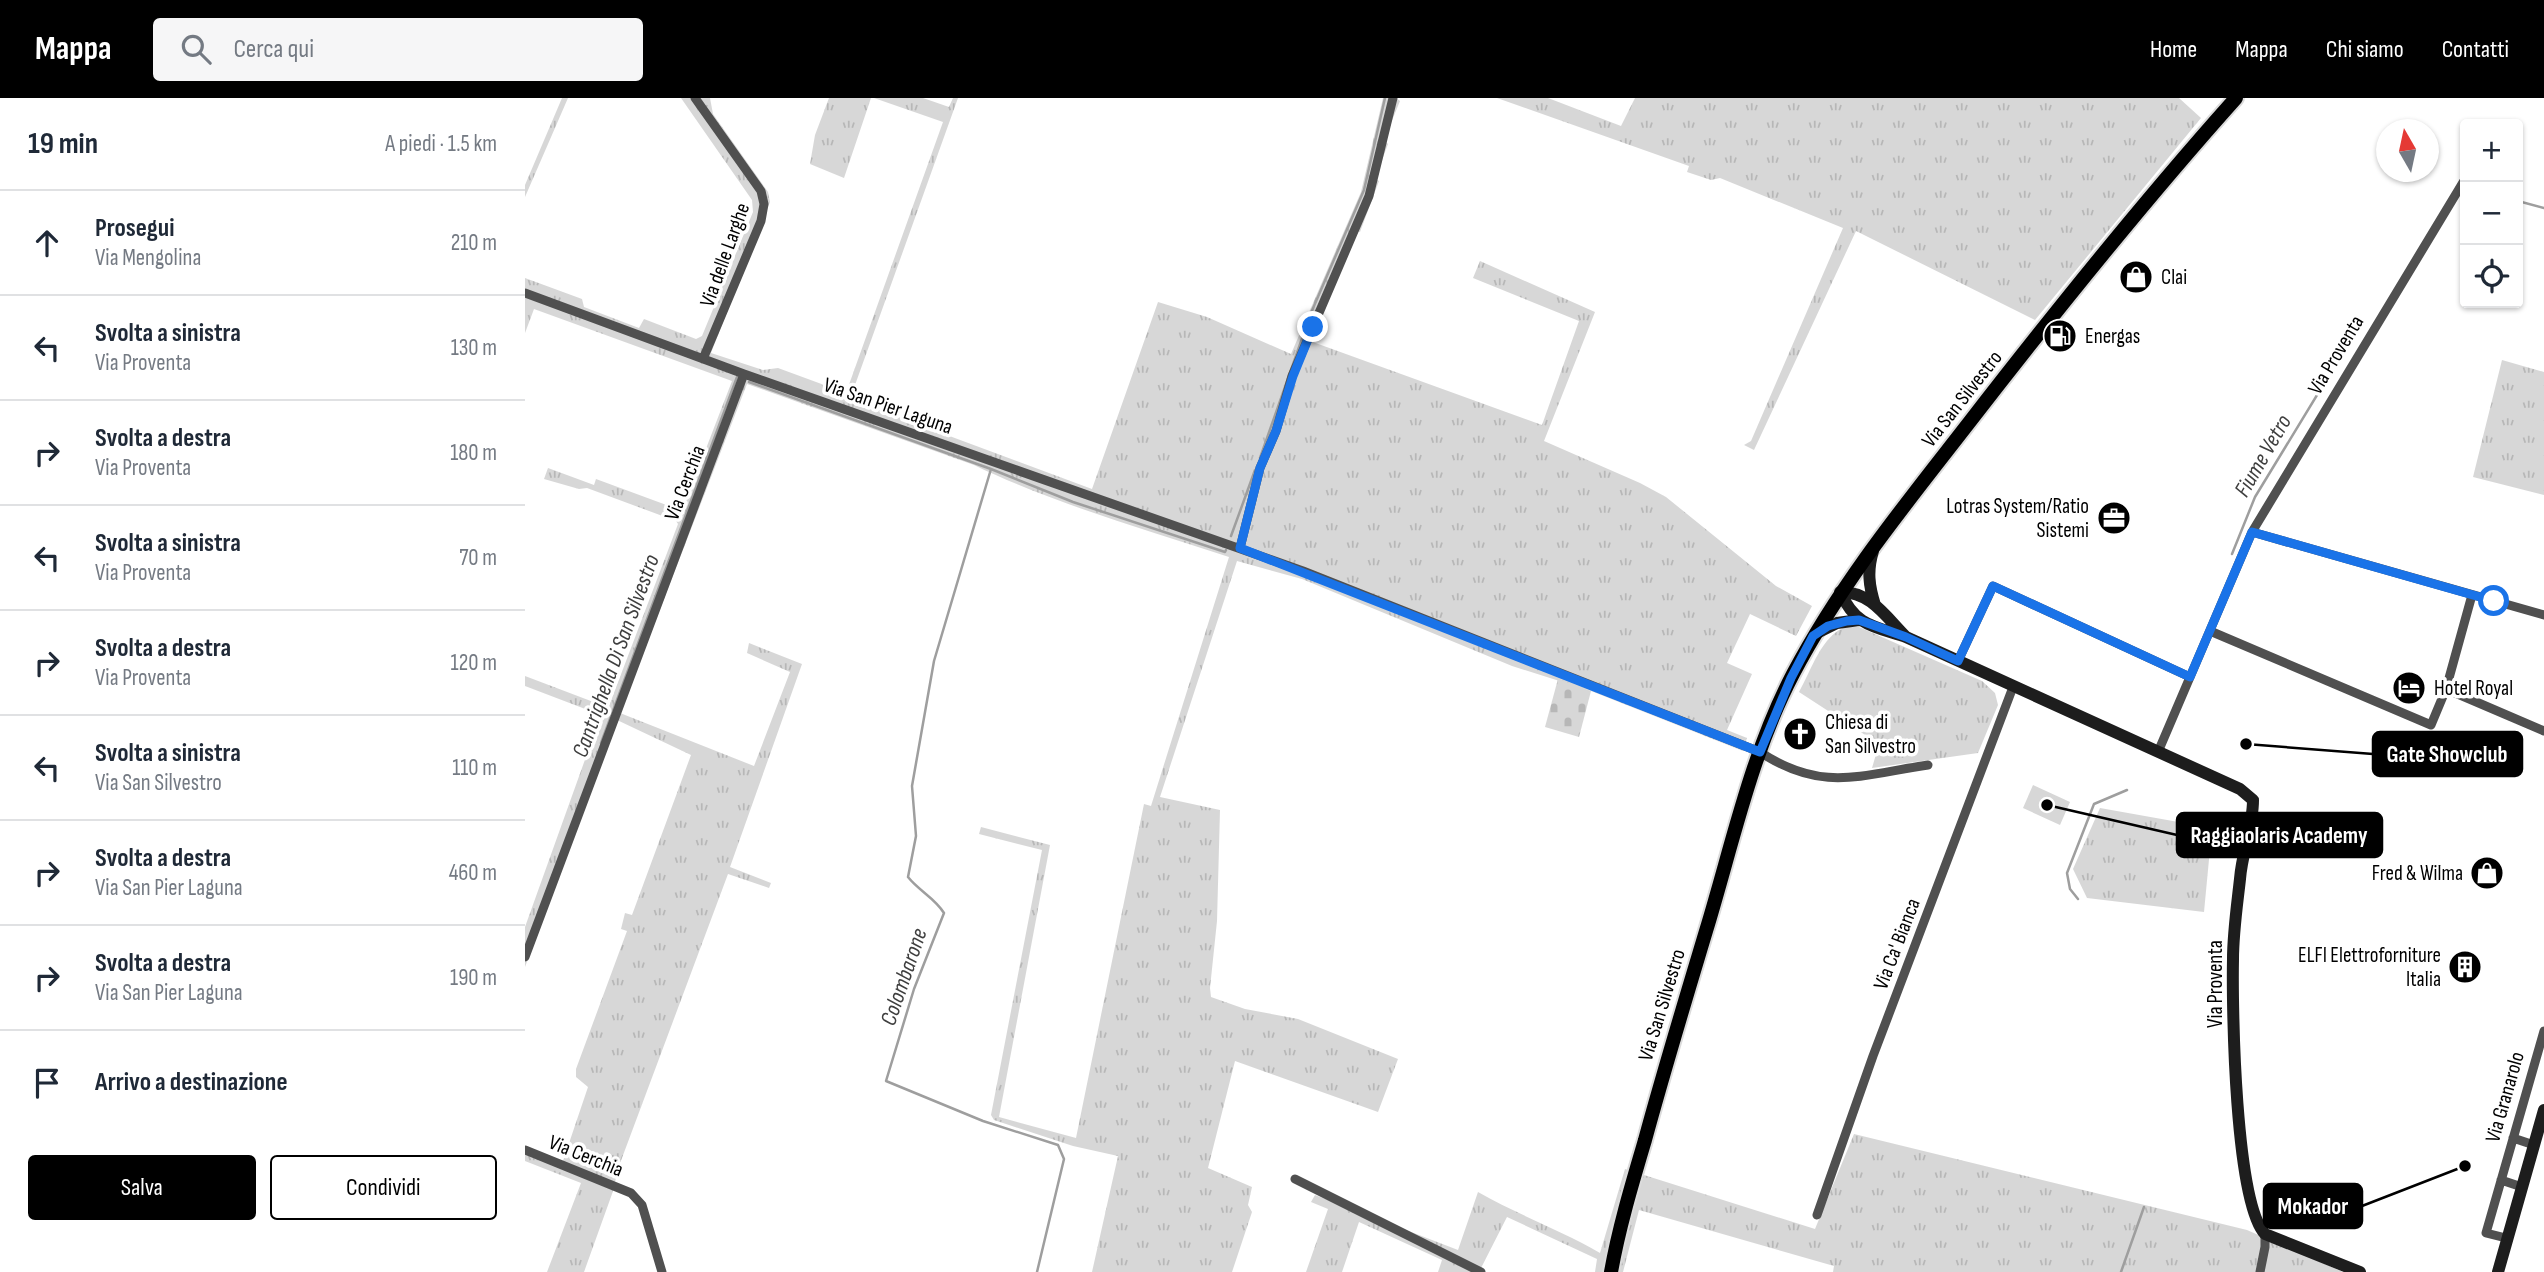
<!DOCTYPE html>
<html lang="it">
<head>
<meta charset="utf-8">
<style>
  body { margin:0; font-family:"Sofia Sans Condensed",sans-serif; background:#f6f6f7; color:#1f2937 }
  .controls { position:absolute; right:21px; top:21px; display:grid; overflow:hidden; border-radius:7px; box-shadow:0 2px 5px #0004 }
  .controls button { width:63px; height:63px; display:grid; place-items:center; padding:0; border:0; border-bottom:2px solid #e0e1e3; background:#fff; color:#1f2937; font:35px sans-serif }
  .compass { position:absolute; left:1851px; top:21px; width:63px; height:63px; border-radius:50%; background:#fff; box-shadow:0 2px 5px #0004; rotate:351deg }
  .stop { position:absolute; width:21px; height:21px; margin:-16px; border:5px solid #1a73e8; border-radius:50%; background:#fff }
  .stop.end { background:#1a73e8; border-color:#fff; box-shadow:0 2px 7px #0008 }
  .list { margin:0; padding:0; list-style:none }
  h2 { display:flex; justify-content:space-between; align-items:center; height:91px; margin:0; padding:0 28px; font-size:30px }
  h2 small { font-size:23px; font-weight:400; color:#747a83 }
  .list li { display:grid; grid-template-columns:46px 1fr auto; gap:21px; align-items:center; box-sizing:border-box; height:105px; padding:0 28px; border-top:2px solid #e0e1e3 }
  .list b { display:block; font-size:26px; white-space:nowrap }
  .list p { margin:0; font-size:23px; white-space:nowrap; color:#747a83 }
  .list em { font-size:23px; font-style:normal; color:#747a83 }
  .actions { display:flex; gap:14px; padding:21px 28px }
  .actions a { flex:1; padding:16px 0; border:2px solid #000; border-radius:7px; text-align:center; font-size:24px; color:#000 }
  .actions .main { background:#000; color:#fff }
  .icon { flex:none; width:38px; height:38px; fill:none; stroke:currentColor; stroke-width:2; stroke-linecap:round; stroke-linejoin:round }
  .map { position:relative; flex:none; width:2019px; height:1174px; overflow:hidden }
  header { display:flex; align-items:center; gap:42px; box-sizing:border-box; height:98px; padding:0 35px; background:#000; color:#fff }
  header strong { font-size:33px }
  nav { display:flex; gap:38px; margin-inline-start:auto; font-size:24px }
  .search { width:490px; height:63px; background:#f6f6f7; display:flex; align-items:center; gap:18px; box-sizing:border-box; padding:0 24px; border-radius:7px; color:#747a83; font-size:26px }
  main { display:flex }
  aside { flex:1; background:#fff }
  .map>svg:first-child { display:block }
  .grass { fill:url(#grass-tufts) }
  .cemetery { fill:url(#cemetery-stones) }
  .pitch { fill:#d7d7d7 }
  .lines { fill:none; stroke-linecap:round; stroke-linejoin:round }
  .stream { stroke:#9e9e9e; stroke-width:2.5 }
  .primary-casing { stroke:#dbdbdb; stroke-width:18 }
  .street { stroke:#505050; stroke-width:9 }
  .secondary { stroke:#1d1d1d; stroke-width:12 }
  .primary { stroke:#000; stroke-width:14 }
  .route { stroke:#1a73e8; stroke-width:9 }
  .labels { text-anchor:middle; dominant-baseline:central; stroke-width:7; stroke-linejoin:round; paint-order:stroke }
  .street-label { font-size:21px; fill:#000; stroke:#fff }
  .poi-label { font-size:21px; fill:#000; stroke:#fff; text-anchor:start }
  .water-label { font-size:23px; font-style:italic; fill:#3f3f3f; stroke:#fff }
  .leader { fill:none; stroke:#000; stroke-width:2.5 }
  .callout-dot { fill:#000; stroke:#fff; stroke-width:2.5 }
  .callout { fill:#000; stroke:#000; stroke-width:2.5 }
  .callout-label { font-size:23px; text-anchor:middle; font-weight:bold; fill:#fff }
</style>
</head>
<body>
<header>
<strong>Mappa</strong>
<div class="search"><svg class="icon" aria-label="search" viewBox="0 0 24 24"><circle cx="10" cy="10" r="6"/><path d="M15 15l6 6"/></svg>Cerca qui</div>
<nav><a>Home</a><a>Mappa</a><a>Chi siamo</a><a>Contatti</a></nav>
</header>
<main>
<aside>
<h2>19 min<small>A piedi · 1.5 km</small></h2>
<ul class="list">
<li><svg class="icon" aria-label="ahead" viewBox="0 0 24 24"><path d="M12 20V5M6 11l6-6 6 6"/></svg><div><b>Prosegui</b><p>Via Mengolina</p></div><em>210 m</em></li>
<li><svg class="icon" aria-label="left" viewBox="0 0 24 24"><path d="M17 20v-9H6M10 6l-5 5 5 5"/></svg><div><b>Svolta a sinistra</b><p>Via Proventa</p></div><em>130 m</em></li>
<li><svg class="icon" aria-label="right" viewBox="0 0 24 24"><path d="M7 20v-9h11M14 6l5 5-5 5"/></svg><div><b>Svolta a destra</b><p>Via Proventa</p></div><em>180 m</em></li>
<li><svg class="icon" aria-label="left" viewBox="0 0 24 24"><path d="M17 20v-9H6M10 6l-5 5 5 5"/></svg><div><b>Svolta a sinistra</b><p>Via Proventa</p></div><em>70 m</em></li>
<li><svg class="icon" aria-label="right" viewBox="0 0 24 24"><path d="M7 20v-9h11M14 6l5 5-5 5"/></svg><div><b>Svolta a destra</b><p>Via Proventa</p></div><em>120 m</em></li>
<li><svg class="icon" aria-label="left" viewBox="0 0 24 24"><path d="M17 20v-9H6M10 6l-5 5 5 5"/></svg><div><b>Svolta a sinistra</b><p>Via San Silvestro</p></div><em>110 m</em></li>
<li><svg class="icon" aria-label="right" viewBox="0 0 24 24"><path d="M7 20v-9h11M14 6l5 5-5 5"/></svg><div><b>Svolta a destra</b><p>Via San Pier Laguna</p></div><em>460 m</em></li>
<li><svg class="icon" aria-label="right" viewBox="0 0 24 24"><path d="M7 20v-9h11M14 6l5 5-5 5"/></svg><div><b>Svolta a destra</b><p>Via San Pier Laguna</p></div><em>190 m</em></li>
<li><svg class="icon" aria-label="arrive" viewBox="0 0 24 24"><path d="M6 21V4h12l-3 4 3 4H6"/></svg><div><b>Arrivo a destinazione</b></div></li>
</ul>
<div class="actions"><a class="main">Salva</a><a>Condividi</a></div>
</aside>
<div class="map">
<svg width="2019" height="1174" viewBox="0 0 2019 1174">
  <defs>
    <pattern id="grass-tufts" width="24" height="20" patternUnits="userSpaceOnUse" patternTransform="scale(1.75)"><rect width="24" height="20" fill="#d7d7d7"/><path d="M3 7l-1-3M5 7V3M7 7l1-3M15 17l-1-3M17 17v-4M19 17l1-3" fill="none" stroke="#b7b7b7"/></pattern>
    <pattern id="cemetery-stones" width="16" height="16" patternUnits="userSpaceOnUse" patternTransform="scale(1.75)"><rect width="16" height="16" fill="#d7d7d7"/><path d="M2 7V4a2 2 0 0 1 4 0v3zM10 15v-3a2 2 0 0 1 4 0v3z" fill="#b7b7b7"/></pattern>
  </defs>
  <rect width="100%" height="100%" fill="#fff"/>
  <!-- grass -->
  <path class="grass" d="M37,0H43L0,99V87Z
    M156,0H185L188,16L243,94L245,104L186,255L238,272L253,270L321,295L418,24L349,0H398L424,9L428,0H433L325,301L567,391L633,204L682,219L766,256L836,94L858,0H871L875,3L859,42L863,46L850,81L854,83L835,134L831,133L785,243L1017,327L1054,223L948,180L955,163L1070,214L1019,343L1115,385L1141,399L1251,488L1287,508L1271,538L1225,516L1202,565L1227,576L1202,632L1222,640L1218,653L1066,593L987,568L777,481L712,463L635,699L695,712L692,823L685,890L686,899L720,911L773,921L873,961L853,1014L710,963L683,1070L727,1089L723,1107L727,1114L707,1174H567L593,1058L548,1048L469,1022L466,1017L517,752L454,736L456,729L525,747L474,1019L551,1040L619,706L626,708L704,459C619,431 530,406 449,367L222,286L95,615L229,668L265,574L222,555L224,545L277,566L205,769L246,785L244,790L203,776L94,1068L87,1096L59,1174H22L56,1085L0,1063V1050L38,1063L63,989L51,979V971L102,833L96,831L100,815L107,817L166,657L92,622L0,869V829L76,617L0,588V578L79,608H84L153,426L151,423L62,390L54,391L19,381L23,370L69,387L71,381L155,412L162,400L207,283L9,211L0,235V180L57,201L59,209L114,230L119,221L171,241L177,238L228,114L227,102Z
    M304,0H346L319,80L285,66L290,37Z
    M972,0H1023L1096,28L1110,0H1654L1676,20L1510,222L1331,133L1229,352L1219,347L1226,343L1318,130L1195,80L1186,82L1162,74L1164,68Z
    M1977,262L2019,274V397L1948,379Z
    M1322,528L1334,529L1457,583L1470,595L1473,607L1453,655L1347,670L1354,646L1274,594C1287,571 1296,538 1322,528Z
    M1575,710L1687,730L1679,814L1562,800L1548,771Z
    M1329,1036L1722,1132L1818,1174H1308L1309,1168L1114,1112L1098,1174H1070L1072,1161L982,1119L954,1174H913L917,1162L834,1124L817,1174H781L803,1111L786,1104L790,1097L933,1152L953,1094C993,1117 1036,1132 1075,1155L1100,1071L1290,1131Z"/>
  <!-- cemetery -->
  <path class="cemetery" d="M1033,581L1066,593L1054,639L1020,629Z"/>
  <!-- pitch -->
  <path class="pitch" d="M1508,687L1545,704L1535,727L1498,710Z"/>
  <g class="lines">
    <!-- stream -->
    <path class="stream" d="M1993,103L2019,110
      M224,284L466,371L548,404L700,454L701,452
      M735,360L786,215L839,92L860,0
      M466,371L409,563L387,688L391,738L383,779C394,793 410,800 419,815L389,891L361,983L458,1023L533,1047L539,1061L512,1174
      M706,438L730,372
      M1707,456L1730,399L1803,279
      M76,645L212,279
      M1553,801L1545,791L1542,775L1569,706L1602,692
      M1596,1174L1619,1109"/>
    <defs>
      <path id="primary" d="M1086,1174C1094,1129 1107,1086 1120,1042C1139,972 1160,903 1181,833C1207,748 1226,656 1268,576C1316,485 1380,407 1443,326C1529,215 1618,104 1711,0"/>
    </defs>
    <!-- primary casing -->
    <use href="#primary" class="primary-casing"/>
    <!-- street -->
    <path class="street" d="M170,0L236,93L239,106L236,123L178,261
      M0,195L219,276L778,473L1235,654C1297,695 1335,677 1403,667
      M1727,434L2019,517
      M715,450L735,370L751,333L767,278L844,98L868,0
      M1685,533L1906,627L1921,591L1947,497
      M1433,563L1468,488L1665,579
      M1921,591L2019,633
      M1633,654L1727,434L1940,81
      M0,859L219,276
      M1988,1040L2009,1047
      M0,1052L106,1095L117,1107L137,1174
      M770,1081L956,1174
      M1976,1082L1997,1089
      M1292,1117L1348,958L1488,589
      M1981,1140L1961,1135L2019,933
      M1735,1174L1740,1149V1136"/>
    <!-- secondary -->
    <path class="secondary" d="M1348,453C1342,473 1344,488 1350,507
      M1292,535L1312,525L1334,522
      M1381,539C1361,519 1345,493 1315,494C1331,528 1347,528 1381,539L1715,691L1728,702C1728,729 1717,754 1715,781C1712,808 1708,835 1708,861C1707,910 1710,1104 1740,1136L1835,1174
      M1973,1174L2019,1012"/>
    <!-- primary -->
    <use href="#primary" class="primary"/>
  </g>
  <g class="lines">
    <!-- route -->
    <path class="route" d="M788,229L768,278L751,333L735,370L715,450L1235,654L1266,580L1288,538L1303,528L1322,523L1334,522L1381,539L1433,563L1468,488L1665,579L1727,434L1969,503"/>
  </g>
  <!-- icons -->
  <defs>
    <symbol id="shop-disc" viewBox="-11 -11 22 22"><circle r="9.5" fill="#000" stroke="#fff"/><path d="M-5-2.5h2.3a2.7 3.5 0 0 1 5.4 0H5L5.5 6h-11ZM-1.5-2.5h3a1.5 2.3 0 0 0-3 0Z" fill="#fff"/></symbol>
    <symbol id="fuel-disc" viewBox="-11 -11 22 22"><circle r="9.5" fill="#000" stroke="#fff"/><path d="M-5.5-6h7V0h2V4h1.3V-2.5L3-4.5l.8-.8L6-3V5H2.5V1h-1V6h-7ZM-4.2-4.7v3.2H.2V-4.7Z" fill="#fff"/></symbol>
    <symbol id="office-disc" viewBox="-11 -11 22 22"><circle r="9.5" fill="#000" stroke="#fff"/><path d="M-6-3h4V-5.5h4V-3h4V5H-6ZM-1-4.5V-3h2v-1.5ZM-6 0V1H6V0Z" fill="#fff"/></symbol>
    <symbol id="hotel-disc" viewBox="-11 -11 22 22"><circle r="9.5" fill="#000" stroke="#fff"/><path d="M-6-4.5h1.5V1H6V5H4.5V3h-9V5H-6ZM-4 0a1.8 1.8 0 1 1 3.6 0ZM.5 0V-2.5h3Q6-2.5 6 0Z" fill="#fff"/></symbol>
    <symbol id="church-disc" viewBox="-11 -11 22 22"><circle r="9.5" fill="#000" stroke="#fff"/><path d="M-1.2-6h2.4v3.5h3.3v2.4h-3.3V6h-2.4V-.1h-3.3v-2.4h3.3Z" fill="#fff"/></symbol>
    <symbol id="building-disc" viewBox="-11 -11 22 22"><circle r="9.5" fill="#000" stroke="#fff"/><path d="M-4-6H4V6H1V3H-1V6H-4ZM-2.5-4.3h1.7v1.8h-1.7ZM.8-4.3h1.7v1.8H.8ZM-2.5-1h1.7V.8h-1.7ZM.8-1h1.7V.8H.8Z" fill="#fff"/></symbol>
  </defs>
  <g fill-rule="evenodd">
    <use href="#shop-disc" x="1592" y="160" width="38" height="38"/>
    <use href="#fuel-disc" x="1516" y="219" width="38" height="38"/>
    <use href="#office-disc" x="1570" y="401" width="38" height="38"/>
    <use href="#hotel-disc" x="1865" y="571" width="38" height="38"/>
    <use href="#church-disc" x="1256" y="617" width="38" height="38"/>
    <use href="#shop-disc" x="1943" y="756" width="38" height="38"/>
    <use href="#building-disc" x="1921" y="850" width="38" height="38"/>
  </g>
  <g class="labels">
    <!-- street labels -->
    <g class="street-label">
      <text transform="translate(200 157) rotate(-70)">Via delle Larghe</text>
      <text transform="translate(1811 257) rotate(-59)">Via Proventa</text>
      <text transform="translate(1437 301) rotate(-52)">Via San Silvestro</text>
      <text transform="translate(363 308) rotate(19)">Via San Pier Laguna</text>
      <text transform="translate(160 385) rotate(-69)">Via Cerchia</text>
      <text transform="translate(1372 846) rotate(-69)">Via Ca' Bianca</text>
      <text transform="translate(1690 886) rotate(-90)">Via Proventa</text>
      <text transform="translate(1137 907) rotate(-73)">Via San Silvestro</text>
      <text transform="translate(1980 999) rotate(-74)">Via Granarolo</text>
      <text transform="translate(61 1058) rotate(22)">Via Cerchia</text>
    </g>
    <!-- poi labels -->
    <g class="poi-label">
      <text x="1636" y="179">Clai</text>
      <text x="1560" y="238">Energas</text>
      <text x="1564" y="408" text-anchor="end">Lotras System/Ratio<tspan x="1564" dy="24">Sistemi</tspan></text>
      <text x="1909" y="590">Hotel Royal</text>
      <text x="1300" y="624">Chiesa di<tspan x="1300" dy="24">San Silvestro</tspan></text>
      <text x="1938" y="775" text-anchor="end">Fred &amp; Wilma</text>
      <text x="1916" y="857" text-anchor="end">ELFI Elettroforniture<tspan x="1916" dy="24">Italia</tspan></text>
    </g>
    <!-- water labels -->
    <g class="water-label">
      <text transform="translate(1738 358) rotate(-60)">Fiume Vetro</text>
      <text transform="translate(91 558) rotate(-70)">Cantrighella Di San Silvestro</text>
      <text transform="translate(379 879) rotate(-71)">Colombarone</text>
    </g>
  </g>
  <!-- callouts -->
  <path class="leader" d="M1721 646L1848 656M1522 707L1652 737M1940 1068L1837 1108"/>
  <g class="callout-dot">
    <circle cx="1721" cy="646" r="7"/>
    <circle cx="1522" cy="707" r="7"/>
    <circle cx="1940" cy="1068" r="7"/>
  </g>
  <g class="callout">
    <rect x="1848" y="634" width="149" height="44" rx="7"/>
    <rect x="1652" y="715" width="205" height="44" rx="7"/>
    <rect x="1739" y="1086" width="98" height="44" rx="7"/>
  </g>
  <g class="callout-label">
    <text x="1922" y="664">Gate Showclub</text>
    <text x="1754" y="745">Raggiaolaris Academy</text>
    <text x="1788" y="1116">Mokador</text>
  </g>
</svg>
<div class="controls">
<button>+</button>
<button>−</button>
<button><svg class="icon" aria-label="locate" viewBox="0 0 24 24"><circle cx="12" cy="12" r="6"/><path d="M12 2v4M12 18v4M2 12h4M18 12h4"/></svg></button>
</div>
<svg class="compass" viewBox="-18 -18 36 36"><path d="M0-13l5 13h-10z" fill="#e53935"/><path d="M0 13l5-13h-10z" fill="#747a83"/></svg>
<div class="stop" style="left:1969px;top:503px"></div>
<div class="stop end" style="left:788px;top:229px"></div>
</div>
</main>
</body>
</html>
